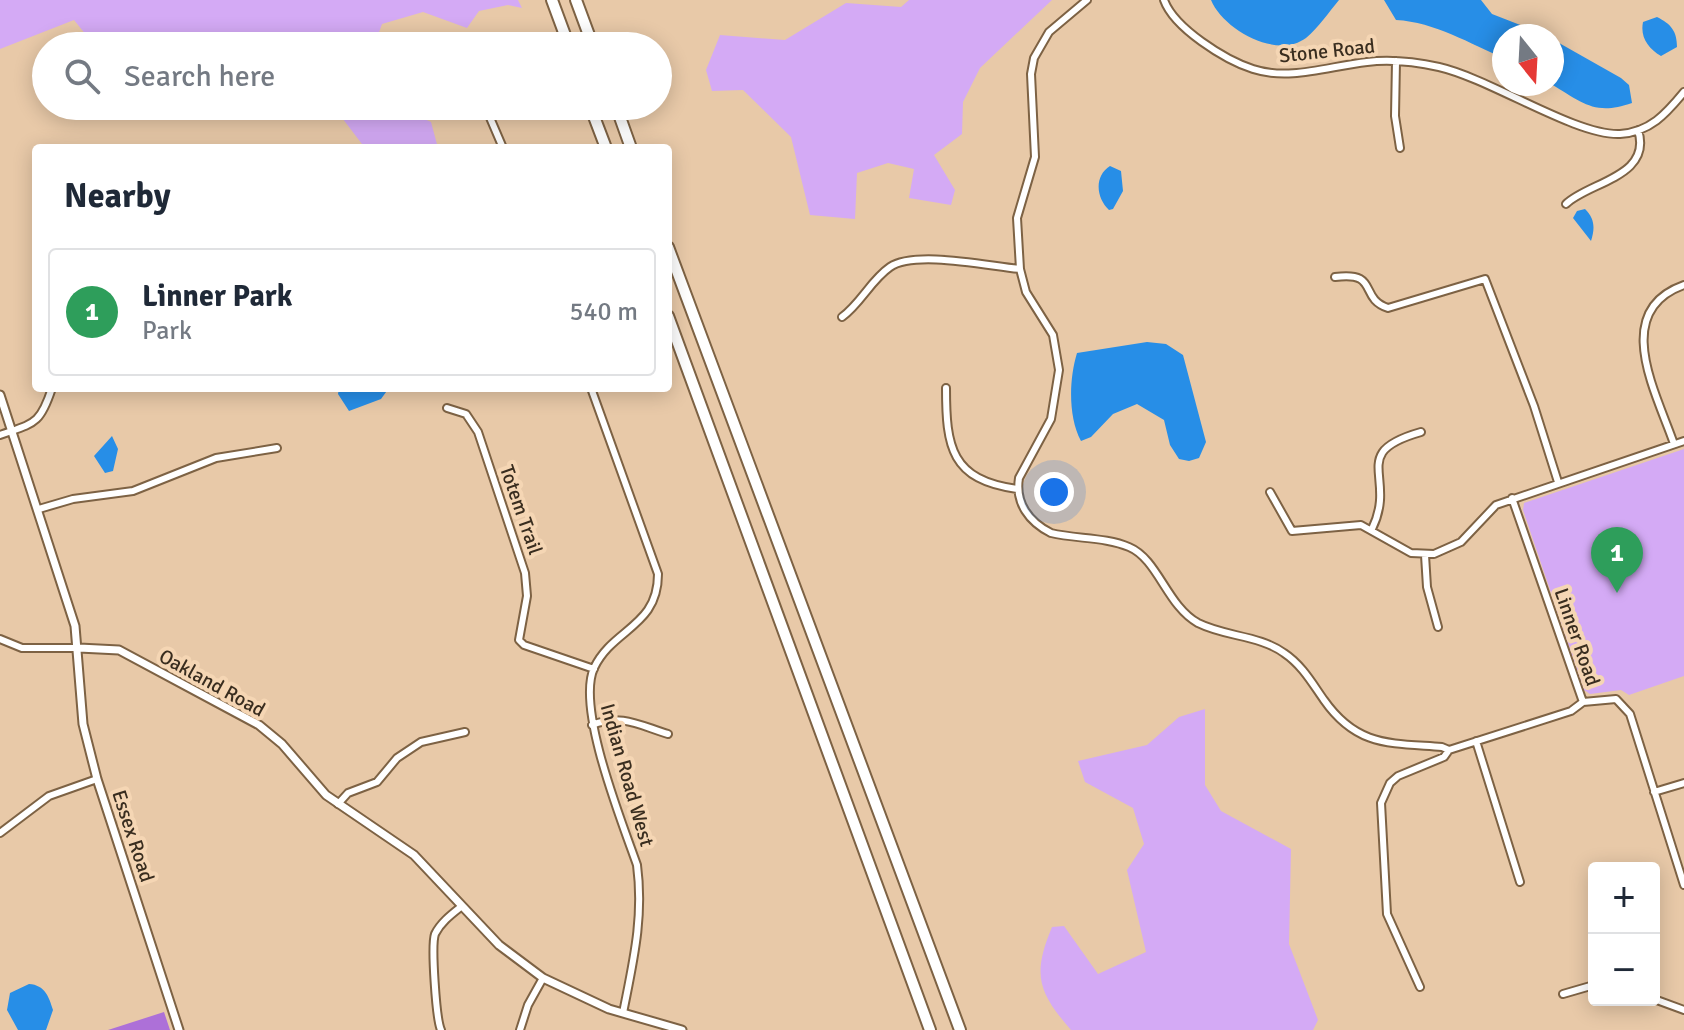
<!DOCTYPE html>
<html lang="en">
<head>
<meta charset="utf-8">
<style>
  body { margin:0; font-family:Signika,sans-serif; background:#f6f6f7; color:#1f2937 }
  .controls { position:absolute; right:24px; bottom:24px; display:grid; overflow:hidden; border-radius:8px; box-shadow:0 4px 20px #0003 }
  .controls button { width:72px; height:72px; display:grid; place-items:center; padding:0; border:0; border-bottom:2px solid #e0e1e3; background:#fff; color:#1f2937; font:40px sans-serif }
  .compass { position:absolute; left:1492px; top:24px; width:72px; height:72px; border-radius:50%; background:#fff; box-shadow:0 4px 20px #0003; rotate:162deg }
  .you { position:absolute; left:1054px; top:492px; width:28px; height:28px; margin:-20px; border:6px solid #fff; border-radius:50%; background:#1a73e8; box-shadow:0 0 0 12px #1a73e833 }
  .badge { display:grid; place-items:center; width:52px; height:52px; border-radius:50%; background:#b45309; color:#fff; font-size:26px; font-weight:700 }
  .pin { position:absolute; translate:-50% -66px; filter:drop-shadow(0 2px 4px #0008) }
  .pin::after { content:''; position:absolute; top:42px; width:28px; height:24px; background:inherit; clip-path:polygon(0 0,100% 0,50% 100%) }
  .list { margin:0; padding:0; list-style:none }
  h2 { display:flex; justify-content:space-between; align-items:center; height:104px; margin:0; padding:0 32px; font-size:34px }
  h2 small { font-size:26px; font-weight:400; color:#747a83 }
  .list li { display:grid; grid-template-columns:52px 1fr auto; gap:24px; align-items:center; box-sizing:border-box; height:128px; margin:0 16px 16px; padding:0 16px; border:2px solid #e0e1e3; border-radius:8px }
  .list b { display:block; font-size:30px; white-space:nowrap }
  .list p { margin:0; font-size:26px; white-space:nowrap; color:#747a83 }
  .list em { font-size:26px; font-style:normal; color:#747a83 }
  .icon { flex:none; width:44px; height:44px; fill:none; stroke:currentColor; stroke-width:2; stroke-linecap:round; stroke-linejoin:round }
  .map { position:relative; flex:none; width:1684px; height:1030px; overflow:hidden }
  .search { position:absolute; background:#fff; box-shadow:0 4px 20px #0003; left:32px; top:32px; width:640px; height:88px; display:flex; align-items:center; gap:20px; box-sizing:border-box; padding:0 28px; border-radius:44px; color:#747a83; font-size:30px }
  .panel { position:absolute; background:#fff; box-shadow:0 4px 20px #0003; left:32px; top:144px; width:640px; height:248px; border-radius:8px }
  .map>svg:first-child { display:block }
  .green { fill:#d4aaf5 }
  .forest { fill:#ad70d8 }
  .water { fill:#278ee7 }
  .lines { fill:none; stroke-linecap:round; stroke-linejoin:round }
  .minor-casing { stroke:#7d6244; stroke-width:10 }
  .tertiary-casing { stroke:#7d6244; stroke-width:11 }
  .motorway-casing { stroke:#7d6244; stroke-width:14 }
  .minor { stroke:#fff; stroke-width:6 }
  .tertiary { stroke:#fff; stroke-width:7 }
  .motorway { stroke:#fff; stroke-width:10 }
  .labels { text-anchor:middle; dominant-baseline:central; stroke-width:8; stroke-linejoin:round; paint-order:stroke }
  .street-label { font-size:20px; fill:#392d1f; stroke:#f5d6b4 }
</style>
</head>
<body>
<div class="map">
<svg width="1684" height="1030" viewBox="0 0 1684 1030">
  <rect width="100%" height="100%" fill="#e8c9a8"/>
  <!-- green -->
  <path class="green" d="M0,0H518L522,8L508,5L479,11L467,28L423,12L382,24L374,46H95L74,20L0,49Z
    M909,0H1052L980,68L963,102L962,134L934,155L955,190L951,205L909,198L914,169L888,163L857,173L855,219L810,215L791,137L743,90L712,91L706,70L720,35L785,40L846,3L901,7Z
    M333,106H396L431,122L438,148H365Z
    M1684,449V676L1629,695L1621,690L1590,694L1584,690L1523,510L1524,503Z
    M1205,709V785L1221,811L1291,849L1289,944L1318,1020L1313,1030H1071C1038,992 1032,975 1052,927L1064,926L1098,974L1146,952L1127,870L1144,844L1133,808L1085,782L1078,761L1147,745L1179,717Z"/>
  <!-- forest -->
  <path class="forest" d="M164,1012L170,1030H108Z"/>
  <!-- water -->
  <path class="water" d="M1211,0H1339C1329,12 1318,28 1306,38C1276,60 1223,29 1211,0Z
    M1384,0H1481L1492,14L1548,36H1504V58C1470,44 1435,22 1396,20Z
    M1657,17C1671,24 1677,31 1677,47L1661,56C1648,48 1640,37 1643,22Z
    M1552,39L1621,78L1629,85L1632,103C1595,116 1583,103 1551,84Z
    M1110,166L1121,171L1123,191L1113,209L1109,210C1096,198 1094,176 1110,166Z
    M1585,209C1595,219 1595,228 1591,241L1573,218L1577,211Z
    M1147,342L1166,344L1183,355L1206,442L1199,458L1189,461L1179,459L1170,445L1164,420L1137,404L1113,414L1091,437L1081,441C1068,417 1069,379 1077,353Z
    M339,388H389L381,399L349,411L338,394Z
    M112,436L118,449L113,471L105,473L94,456Z
    M29,984C45,985 49,997 53,1010L46,1030H18L7,1010L10,993Z"/>
  <g class="lines">
    <defs>
      <path id="minor" d="M1087,0L1049,32L1034,58L1031,74L1035,157L1017,218L1020,269L1026,292L1053,335L1059,370L1051,419L1019,478C1015,503 1029,522 1051,533C1076,539 1106,537 1129,547C1158,559 1167,606 1198,623C1226,637 1259,635 1284,653C1302,665 1312,683 1324,700C1357,747 1390,743 1442,747L1449,750L1571,711L1583,702L1616,699L1630,714L1684,885
        M1164,0C1174,28 1225,60 1253,69C1290,81 1329,66 1367,62C1391,59 1416,62 1439,67C1491,79 1576,136 1620,134C1650,132 1666,114 1684,92
        M1396,61L1395,116L1400,148
        M485,106L503,148
        M1566,204C1588,182 1653,177 1638,130
        M1335,277C1380,271 1358,298 1388,308L1485,279L1534,406L1558,482
        M842,317C861,303 871,280 890,267C915,250 988,266 1020,269
        M591,388L658,574C658,627 613,628 594,668C576,708 622,822 637,865C644,918 633,962 623,1013
        M946,388C946,447 951,480 1017,489
        M447,408L466,414L478,432L525,573L527,596L519,640L524,645L594,669
        M0,435C34,423 40,425 52,388
        M1674,444C1657,394 1610,311 1684,285
        M1270,492L1292,531L1361,525L1411,553L1434,554L1461,542L1496,505L1684,441
        M1512,498L1583,702
        M39,509L73,499L133,491L216,458L277,448
        M1372,529C1398,476 1347,453 1421,432
        M1425,555L1427,587L1438,627
        M0,639L22,648H79
        M592,725C621,713 641,726 668,734
        M1476,741L1520,882
        M1654,792L1684,783
        M338,804L348,793L377,782L397,758L421,742L465,732
        M0,833L49,796L97,779
        M1420,987L1387,914L1381,803L1390,783L1398,776L1444,757L1449,750
        M1563,994L1594,985
        M1654,999L1684,1010
        M441,1030C436,1019 431,945 435,934C441,922 452,914 462,906
        M520,1030L528,1005L543,978"/>
      <path id="tertiary" d="M0,395L75,626L83,724L97,779L179,1030
        M79,648L119,650L259,725L282,744L326,795L414,855L499,945L543,978L609,1009L682,1030"/>
      <path id="motorway" d="M552,0L569,46
        M576,0L593,46
        M590,106L606,148
        M616,106L631,148
        M668,247L960,1030
        M668,316L930,1030"/>
    </defs>
    <!-- minor casing -->
    <use href="#minor" class="minor-casing"/>
    <!-- tertiary casing -->
    <use href="#tertiary" class="tertiary-casing"/>
    <!-- motorway casing -->
    <use href="#motorway" class="motorway-casing"/>
    <!-- minor -->
    <use href="#minor" class="minor"/>
    <!-- tertiary -->
    <use href="#tertiary" class="tertiary"/>
    <!-- motorway -->
    <use href="#motorway" class="motorway"/>
  </g>
  <g class="labels">
    <!-- street labels -->
    <g class="street-label">
      <text transform="translate(1327 51) rotate(-6)">Stone Road</text>
      <text transform="translate(521 510) rotate(71)">Totem Trail</text>
      <text transform="translate(1577 637) rotate(71)">Linner Road</text>
      <text transform="translate(212 683) rotate(29)">Oakland Road</text>
      <text transform="translate(627 775) rotate(74)">Indian Road West</text>
      <text transform="translate(133 836) rotate(72)">Essex Road</text>
    </g>
  </g>
</svg>
<div class="controls">
<button>+</button>
<button>−</button>
</div>
<svg class="compass" viewBox="-18 -18 36 36"><path d="M0-13l5 13h-10z" fill="#e53935"/><path d="M0 13l5-13h-10z" fill="#747a83"/></svg>
<div class="you"></div>
<div class="pin badge" style="left:1617px;top:593px;background:#2e9e5b">1</div>
<div class="search"><svg class="icon" aria-label="search" viewBox="0 0 24 24"><circle cx="10" cy="10" r="6"/><path d="M15 15l6 6"/></svg>Search here</div>
<section class="panel">
<h2>Nearby<small></small></h2>
<ul class="list">
<li><span class="badge" style="background:#2e9e5b">1</span><div><b>Linner Park</b><p>Park</p></div><em>540 m</em></li>
</ul>
</section>
</div>
</body>
</html>
